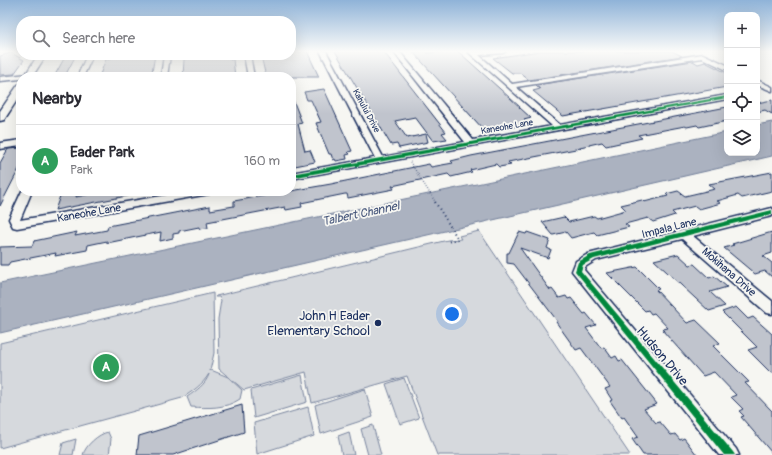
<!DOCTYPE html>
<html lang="en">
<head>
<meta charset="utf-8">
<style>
  body { margin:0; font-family:Pangolin,sans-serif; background:#f2f2f3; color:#2b2b33 }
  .controls { position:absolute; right:12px; top:12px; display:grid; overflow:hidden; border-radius:8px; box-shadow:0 4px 16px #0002 }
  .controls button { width:36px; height:36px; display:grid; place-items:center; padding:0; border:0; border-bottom:1px solid #e1e1e2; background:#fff; color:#2b2b33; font:20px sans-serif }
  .you { position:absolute; left:452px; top:314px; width:14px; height:14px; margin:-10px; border:3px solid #fff; border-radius:50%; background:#1a73e8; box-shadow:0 0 0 6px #1a73e833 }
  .badge { display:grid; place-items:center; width:26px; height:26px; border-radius:50%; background:#1b2f5e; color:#fff; font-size:13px; font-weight:700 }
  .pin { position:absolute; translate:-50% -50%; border:2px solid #fff; box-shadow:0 1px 4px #0006 }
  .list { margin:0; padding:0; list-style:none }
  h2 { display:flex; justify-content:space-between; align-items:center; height:52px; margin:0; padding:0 16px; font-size:17px }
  h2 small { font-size:13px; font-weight:400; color:#7c7c81 }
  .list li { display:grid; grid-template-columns:26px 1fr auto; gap:12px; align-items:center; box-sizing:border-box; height:72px; padding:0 16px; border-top:1px solid #e1e1e2 }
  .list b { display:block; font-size:15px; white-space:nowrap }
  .list p { margin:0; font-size:13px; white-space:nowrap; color:#7c7c81 }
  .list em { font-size:13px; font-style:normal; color:#7c7c81 }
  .icon { flex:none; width:22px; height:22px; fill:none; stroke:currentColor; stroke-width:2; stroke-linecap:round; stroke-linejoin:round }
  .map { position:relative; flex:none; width:772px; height:455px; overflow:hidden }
  .search { position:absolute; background:#fff; box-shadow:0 4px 16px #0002; left:16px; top:16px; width:280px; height:44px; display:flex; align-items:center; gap:10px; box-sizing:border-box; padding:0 14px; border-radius:16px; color:#7c7c81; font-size:15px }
  .panel { position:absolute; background:#fff; box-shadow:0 4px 16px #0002; left:16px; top:72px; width:280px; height:124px; border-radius:16px }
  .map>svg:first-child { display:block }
  .green { fill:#d6d9dd; stroke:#78849e }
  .water { fill:#abb2c0; stroke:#717e99 }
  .building { fill:#c0c4cd; stroke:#1b2f5e }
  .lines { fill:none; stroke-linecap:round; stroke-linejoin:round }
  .minor-casing { stroke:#1b2f5e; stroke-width:3 }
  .tertiary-casing { stroke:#1b2f5e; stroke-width:3 }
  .path-far1 { stroke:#1b2f5e; stroke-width:1.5; stroke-dasharray:0.5 2; stroke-linecap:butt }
  .path { stroke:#1b2f5e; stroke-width:2; stroke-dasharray:1 3; stroke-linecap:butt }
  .minor { fill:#f6f6f2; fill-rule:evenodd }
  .tertiary { fill:#f6f6f2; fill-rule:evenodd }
  .cycleway-casing { stroke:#f6f6f2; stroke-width:2 }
  .cycleway { fill:#00873e; fill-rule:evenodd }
  .poi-dot { fill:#1b2f5e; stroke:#f6f6f2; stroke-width:1.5 }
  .labels { text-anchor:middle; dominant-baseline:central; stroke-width:3.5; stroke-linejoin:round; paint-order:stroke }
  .far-street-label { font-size:9px; fill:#1b2f5e; stroke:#f6f6f2 }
  .street-label { font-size:11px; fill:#1b2f5e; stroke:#f6f6f2 }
  .water-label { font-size:12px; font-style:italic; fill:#46567b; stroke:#f6f6f2 }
  .near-poi-label { font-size:13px; fill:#1b2f5e; stroke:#f6f6f2; text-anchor:end }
  .near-street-label { font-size:13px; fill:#1b2f5e; stroke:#f6f6f2 }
</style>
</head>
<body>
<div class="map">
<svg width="772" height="455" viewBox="0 0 772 455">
  <rect width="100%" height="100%" fill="#f6f6f2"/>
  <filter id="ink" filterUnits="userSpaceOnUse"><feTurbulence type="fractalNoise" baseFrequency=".025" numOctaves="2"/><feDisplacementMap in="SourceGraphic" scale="8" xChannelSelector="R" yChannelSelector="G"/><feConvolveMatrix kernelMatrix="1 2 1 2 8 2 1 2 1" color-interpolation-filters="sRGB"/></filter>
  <g filter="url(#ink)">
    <!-- green -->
    <path class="green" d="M479,231L630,455H437L407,376L312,403L306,372L244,390L219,369L218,319L221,300L219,297H215L216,296L448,240L461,239L459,236Z
      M213,293L214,353L210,371L211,370L228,377L242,390L240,399C225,409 208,408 191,407L187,397C196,391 206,384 209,374C202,385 193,391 182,398L0,448V343Z
      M302,375L307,402L254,418L251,390Z
      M404,378L419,418L400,424L386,384Z
      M365,389L373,417L321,434L315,405Z
      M308,407L314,436L257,454L254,423Z
      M373,425V426L381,455H368L361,429Z
      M108,432L111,439L109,455H83C85,446 98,434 108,432Z
      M349,432L354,455H342L338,436Z
      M76,439L73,455H60L63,443Z"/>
    <!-- water -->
    <path class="water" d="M772,122V156L0,333V283L727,132V153H757V125Z"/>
    <!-- building -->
    <path class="building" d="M307,51L319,77H266L261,56L294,55L293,53Z
      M335,51H383L446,132L442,133L447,139L433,141L415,117L395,121L407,138L426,134L428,142L399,148L397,144L391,145Z
      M425,51L427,53L457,51L460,53L520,107H519L531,118L524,120L529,124L491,131L488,128L483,129L413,52Z
      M540,51H672L682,56L529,80L520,73H512L493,58Z
      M11,53L24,60L14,74L0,75V56Z
      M66,55H76L66,74L55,75Z
      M125,55H155L152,72H150L149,76L139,77H99L106,59Z
      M215,55H230V60L233,59L235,77H183L184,59Z
      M693,61L698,64L705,62L727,73V87L563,116L533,91L540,89L536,85Z
      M324,89L352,151L348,152L350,154L346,155L347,159L336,161L335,159L333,160L331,154H329L316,123L321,122L311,100H307L304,92Z
      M291,97H292L302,123L298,124L305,151L310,150L315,162L295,166L293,159H291Z
      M772,100V114L765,110L757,112V103Z
      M727,107V121L699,127L697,125L687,127L685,126L638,135L642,138L606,146L602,142L580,147L581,148L508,162L511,165L499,167L496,164L470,170L472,172L451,177L448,174L392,186L394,189L348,198L347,194H345L301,203L302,207L286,210L285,207L207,222L208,228L199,229V227L179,231V233L173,234V238L160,241L161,232L107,243V241L88,245L87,250L55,256L56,253L10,262L8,265H0V247L32,246L34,241L77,232L75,236L107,230L108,226L210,206V210L234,206V201L331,184L429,164L431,167L453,163L451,161L471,156Z
      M21,148V165L0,206V163L8,149Z
      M772,172V191L742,198L738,195L717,201L721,203L699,209L695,206L672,212L675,215L653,222L648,218L625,224L629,227L597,235L594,232L571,238L566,232L553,235L542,222L564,217L569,222L594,216L597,218L626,210L621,205L642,200L644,202L668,196L666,194L678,191L685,196L715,189L709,184Z
      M105,191H131L132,195L55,210L60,196L77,193L76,197Z
      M519,232L526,234L527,232L550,240L547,248L551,250L548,258L520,248L550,290L552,289L559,298L566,296L568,299L571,298L584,314L586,313L596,325L586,328L601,348L604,347L612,358L616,356L619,361L622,360L657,404L644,409L656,423L660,422L671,435L675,434L680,440L684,438L697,455H643L632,439L638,437L624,417L622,418L610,401L612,400L605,389L610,387L581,348L576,350L556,322H558L514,264L507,263V253H509Z
      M772,232V253L763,256L772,263V277L765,271L755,274L724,248L734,245L732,244Z
      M678,254L690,265L694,264L709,278L714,276L727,287L710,292L725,306L709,311L654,260Z
      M637,267L659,289L656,290L687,323L696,320L720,343L713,346L749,382L745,383L772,411V453L741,417L744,416L739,411L743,409L731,397L736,395L714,372L703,376L663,331H665L663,329L668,328L654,313L651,314L648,310L645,311L607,273Z
      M736,307L748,319L753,317L772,334V374L748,350L757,347L722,312Z
      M242,405L244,432L173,455H137L139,436Z"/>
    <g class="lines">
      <defs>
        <path id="minor" d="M320,51H326L383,157L465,142L393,51H399L473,140L552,126L467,51L475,52L506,51L503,53L479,55L512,84L703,54L727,65V70L702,58L516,87L560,125L727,95V99L291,179V173L375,158Z
          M87,55H93L83,77H77Z
          M164,55H170L167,77H161Z
          M244,55H250L254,77H248Z
          M28,74L30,75L31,77H21V79L0,81V77Z
          M757,80L772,87V91L757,85Z
          M21,140V146L0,149V143Z
          M22,191H32L20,220L191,191H214L209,194L17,228L13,227L9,219Z
          M772,208V216L693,236L772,301V314L767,313L682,239L596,260L585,267L584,270L736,449L739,455H719L572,271L576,261L588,254Z"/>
        <path id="tertiary" d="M38,55H46L32,77H24Z
          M21,84V94L4,120L0,121V111L18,85Z"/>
      </defs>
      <!-- minor casing -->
      <use href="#minor" class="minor-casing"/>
      <!-- tertiary casing -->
      <use href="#tertiary" class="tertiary-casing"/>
      <!-- path-far1 -->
      <path class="path-far1" d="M410,162L436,203"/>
      <!-- path -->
      <path class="path" d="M435,202L458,239L447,242"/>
      <!-- minor -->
      <use href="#minor" class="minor"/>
      <!-- tertiary -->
      <use href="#tertiary" class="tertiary"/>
      <defs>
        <path id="cycleway" d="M727,96V98L291,178V174Z
          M772,210V214L594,259L583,265L581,271L733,452L735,455H724L575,271L578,262L590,255Z"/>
      </defs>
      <!-- cycleway casing -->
      <use href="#cycleway" class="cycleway-casing"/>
      <!-- cycleway -->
      <use href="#cycleway" class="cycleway"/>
    </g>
  </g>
  <!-- sky -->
  <linearGradient id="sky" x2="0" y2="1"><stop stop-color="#8fb3d8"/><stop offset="0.45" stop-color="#fbfbf9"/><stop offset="1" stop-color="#fbfbf9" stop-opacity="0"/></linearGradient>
  <rect width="772" height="114" fill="url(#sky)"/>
  <!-- markers -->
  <circle class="poi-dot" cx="378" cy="323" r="4"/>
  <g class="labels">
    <!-- far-street labels -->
    <g class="far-street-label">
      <text transform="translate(366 111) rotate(62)">Kahului Drive</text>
      <text transform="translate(507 127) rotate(-10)">Kaneohe Lane</text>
    </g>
    <!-- street labels -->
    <g class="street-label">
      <text transform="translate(89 213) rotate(-10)">Kaneohe Lane</text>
      <text transform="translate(669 228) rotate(-14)">Impala Lane</text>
      <text transform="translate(729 272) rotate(41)">Mokihana Drive</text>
    </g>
    <!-- water labels -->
    <g class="water-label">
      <text transform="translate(361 214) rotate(-12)">Talbert Channel</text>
    </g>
    <!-- near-poi labels -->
    <g class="near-poi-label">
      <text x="370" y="316">John H Eader<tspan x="370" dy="15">Elementary School</tspan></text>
    </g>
    <!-- near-street labels -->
    <g class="near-street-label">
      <text transform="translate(662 356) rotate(50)">Hudson Drive</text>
    </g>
  </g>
</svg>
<div class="controls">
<button>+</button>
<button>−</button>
<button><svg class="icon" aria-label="locate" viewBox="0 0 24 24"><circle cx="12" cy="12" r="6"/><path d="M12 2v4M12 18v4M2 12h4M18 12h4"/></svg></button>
<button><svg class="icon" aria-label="layers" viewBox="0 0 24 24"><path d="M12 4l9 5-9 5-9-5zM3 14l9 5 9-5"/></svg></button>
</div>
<div class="you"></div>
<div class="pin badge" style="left:106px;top:367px;background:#2e9e5b">A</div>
<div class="search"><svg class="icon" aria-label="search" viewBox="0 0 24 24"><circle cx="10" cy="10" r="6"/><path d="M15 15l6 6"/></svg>Search here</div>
<section class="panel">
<h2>Nearby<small></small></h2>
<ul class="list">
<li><span class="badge" style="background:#2e9e5b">A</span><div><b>Eader Park</b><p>Park</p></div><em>160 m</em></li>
</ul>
</section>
</div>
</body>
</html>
